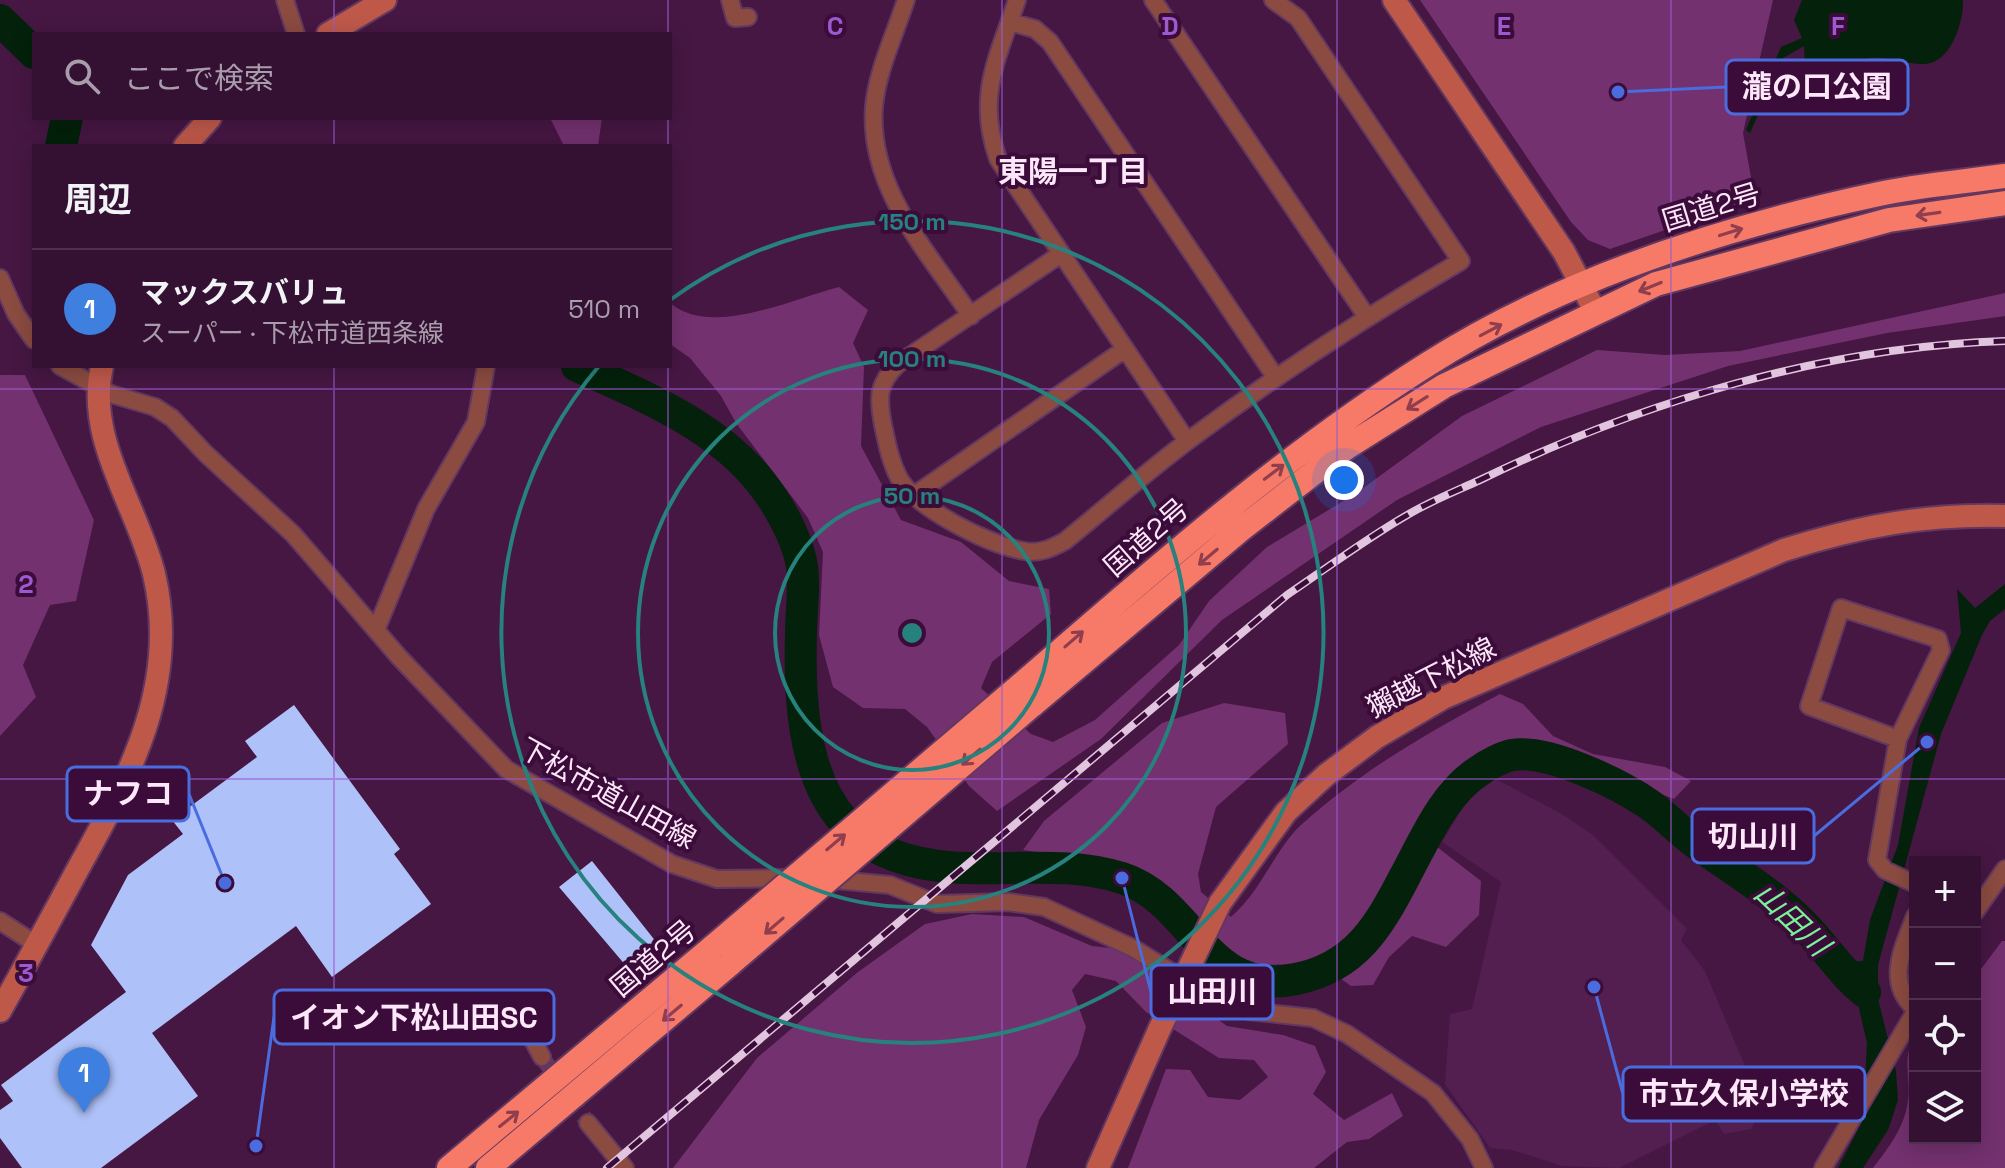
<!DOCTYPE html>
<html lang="ja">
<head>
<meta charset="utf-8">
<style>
  body { margin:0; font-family:"Space Grotesk","Noto Sans JP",sans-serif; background:#3c1a3a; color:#f1f3f6 }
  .controls { position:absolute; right:24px; bottom:24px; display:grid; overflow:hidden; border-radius:0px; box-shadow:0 4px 20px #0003 }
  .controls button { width:72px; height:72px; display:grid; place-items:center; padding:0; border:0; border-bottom:2px solid #4e314d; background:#341132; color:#f1f3f6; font:40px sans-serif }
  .you { position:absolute; left:1344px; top:480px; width:28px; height:28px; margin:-20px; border:6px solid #fff; border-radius:50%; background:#1a73e8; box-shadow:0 0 0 12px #1a73e833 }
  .badge { display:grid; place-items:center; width:52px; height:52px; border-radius:50%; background:#1a73e8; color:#fff; font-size:26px; font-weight:700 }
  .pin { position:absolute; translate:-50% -66px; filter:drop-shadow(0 2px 4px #0008) }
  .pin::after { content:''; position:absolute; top:42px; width:28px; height:24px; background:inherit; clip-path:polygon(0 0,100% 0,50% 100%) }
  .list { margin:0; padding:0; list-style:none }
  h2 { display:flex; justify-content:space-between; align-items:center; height:104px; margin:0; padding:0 32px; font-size:34px }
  h2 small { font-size:26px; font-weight:400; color:#a99dac }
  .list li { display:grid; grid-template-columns:52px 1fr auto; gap:24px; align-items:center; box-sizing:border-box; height:120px; padding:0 32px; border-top:2px solid #4e314d }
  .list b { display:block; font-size:30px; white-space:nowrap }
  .list p { margin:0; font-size:26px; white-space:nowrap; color:#a99dac }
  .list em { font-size:26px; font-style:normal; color:#a99dac }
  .icon { flex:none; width:44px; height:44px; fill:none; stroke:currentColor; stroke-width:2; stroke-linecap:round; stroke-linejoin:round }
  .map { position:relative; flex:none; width:2005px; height:1168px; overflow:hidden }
  .search { position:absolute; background:#341132; box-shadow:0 4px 20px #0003; left:32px; top:32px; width:640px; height:88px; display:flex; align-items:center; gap:20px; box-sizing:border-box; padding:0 28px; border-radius:0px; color:#a99dac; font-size:30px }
  .panel { position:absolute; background:#341132; box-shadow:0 4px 20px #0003; left:32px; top:144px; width:640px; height:224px; border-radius:0px }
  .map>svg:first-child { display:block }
  .built { fill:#531e50 }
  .green { fill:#73316f }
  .water { fill:#03210b }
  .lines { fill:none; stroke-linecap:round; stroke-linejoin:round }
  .river { stroke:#03210b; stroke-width:32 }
  .building { fill:#aec1f8 }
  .street-tunnel { stroke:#62365f; stroke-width:16; stroke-dasharray:16 8; stroke-linecap:butt }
  .street-casing { stroke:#633860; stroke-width:20 }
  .secondary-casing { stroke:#633860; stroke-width:26 }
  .highway-casing { stroke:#633860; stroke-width:28 }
  .street { stroke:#8b4b41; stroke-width:16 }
  .secondary { stroke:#be594a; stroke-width:22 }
  .highway { stroke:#f77a68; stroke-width:24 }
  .rail-casing { stroke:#e1c5de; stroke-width:8 }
  .rail { stroke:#3b0c39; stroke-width:5; stroke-dasharray:15; stroke-linecap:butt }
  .secondary-bridge-casing { stroke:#633860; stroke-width:26; stroke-linecap:butt }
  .highway-bridge-casing { stroke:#633860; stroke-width:28; stroke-linecap:butt }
  .secondary-bridge { stroke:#be594a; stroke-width:22 }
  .highway-bridge { stroke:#f77a68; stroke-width:24 }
  .oneway { stroke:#903d4e }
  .grid { fill:none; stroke:#9c5ace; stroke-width:2; stroke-opacity:0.55 }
  .ring { fill:none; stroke:#27817c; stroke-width:4 }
  .labels { text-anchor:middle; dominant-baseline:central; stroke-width:8; stroke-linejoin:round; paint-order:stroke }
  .street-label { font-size:28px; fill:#fee6fb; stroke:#3b0c39 }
  .neighbourhood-label { font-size:30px; font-weight:bold; fill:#fee6fb; stroke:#3b0c39 }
  .water-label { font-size:30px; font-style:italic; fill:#78f197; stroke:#3b0c39 }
  .grid-label { font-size:26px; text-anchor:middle; font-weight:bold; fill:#9c5ace; stroke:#3b0c39; stroke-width:8; stroke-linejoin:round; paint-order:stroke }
  .centre { fill:#27817c; stroke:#3b0c39; stroke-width:4 }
  .ring-label { font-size:24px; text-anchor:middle; font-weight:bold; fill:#27817c; stroke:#3b0c39; stroke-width:8; stroke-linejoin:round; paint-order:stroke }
  .leader { fill:none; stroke:#4a6cdf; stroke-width:3 }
  .callout-dot { fill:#4a6cdf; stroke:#3b0c39; stroke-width:3 }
  .callout { fill:#3b0c39; stroke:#4a6cdf; stroke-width:3 }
  .callout-label { font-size:30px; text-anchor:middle; font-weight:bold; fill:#fee6fb }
</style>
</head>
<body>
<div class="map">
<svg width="2005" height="1168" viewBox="0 0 2005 1168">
  <rect width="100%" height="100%" fill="#461743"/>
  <!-- built -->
  <path class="built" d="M1490,776L1562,814L1593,835L1687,929L1681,940L1705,971L1759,1099L1758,1115L1751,1129L1724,1134L1715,1120L1619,1168L1562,1166L1512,1150L1490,1148L1445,1084L1450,1014L1472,1009L1501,882L1442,842L1475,787Z"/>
  <!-- green -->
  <path class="green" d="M1420,0H1773L1743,133L1755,199L1610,249L1588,240L1571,222Z
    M550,118H602L598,146H564Z
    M839,287L868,310L853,343L864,367L861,446L901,520L961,542L1009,581L1049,589L1051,614L992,662L981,688L1031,734L1053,742L1095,720L1179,645L1209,601L1267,547L1355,494L1462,416L1597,350L1665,355L1740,351L2005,293V316L1887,333L1728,366L1541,427L1397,500L1222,620L1101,739L997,811L969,786L927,727L905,709L863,708L833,687L819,635L823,552L808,518L736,423L721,396L690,358L670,344V303C711,338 792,299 839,287Z
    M0,375H25L94,520L76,601L50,605L23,665L36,697L0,736Z
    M1500,694L1523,704L1553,736L1593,754L1665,767L1691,781L1674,799L1546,750L1506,752L1465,777L1419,833L1481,881L1479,915L1446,947L1412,936L1389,957L1373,985L1351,986L1320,964L1247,965L1217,948L1171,894L1137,867L1023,850L1044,821L1162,723L1224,703L1285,713L1288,744L1216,807L1198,874L1201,892L1231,917C1262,890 1275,849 1301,825C1362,770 1429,732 1500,694Z
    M972,914L1024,917L1092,946L1120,949L1227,1026L1283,1035L1315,1046L1326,1072L1313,1094L1344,1120L1392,1093L1403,1116L1369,1139L1347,1142L1314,1168H1128L1166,1069L1190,1070L1208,1097L1240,1100L1268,1077L1254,1060L1219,1058L1146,1012L1116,981L1085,974L1072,990L1086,1027L1078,1055L1039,1120L1026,1168H673L757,1058L858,972L925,924Z
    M2002,941H2005V1168H1873C1889,1147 1905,1127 1908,1100C1911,1077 1901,1058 1915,1038V1138H1975V977Z"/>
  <!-- water -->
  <path class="water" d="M1802,0H1963C1964,21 1951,63 1925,64C1907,65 1889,56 1870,58C1848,61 1827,79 1805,65L1804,46L1783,58L1750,133L1746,130L1781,47L1802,38L1794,20Z
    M2005,584V609L1990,621L1982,635L1941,734L1878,965V999L1896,1071L1898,1100L1888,1130L1863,1168H1838L1863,1120L1867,1043L1858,1004L1831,962L1863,961L1870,920L1898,845L1919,728L1961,633L1957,589L1975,608Z"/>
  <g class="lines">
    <!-- river -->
    <path class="river" d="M0,20L34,53
      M61,146L67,118
      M577,366C648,398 729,430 773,499C785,517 799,545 802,567C805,587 801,611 801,632C799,713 803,821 893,855C966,883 1048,854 1122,878C1195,902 1205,998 1296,979C1356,967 1379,926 1405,876C1424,841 1444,793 1479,771C1487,765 1502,757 1512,755C1548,749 1620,784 1650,805C1667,817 1682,834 1700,846C1735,871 1772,893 1803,924C1825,946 1841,973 1865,992"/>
  </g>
  <!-- building -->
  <path class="building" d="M294,705L400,849L394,854L431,904L332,977L296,926L152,1033L198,1096L101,1168H22L0,1138V1110L13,1101L1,1085L126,992L91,945L128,875L183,834L172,820L257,757L245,741Z
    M592,861L657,943L627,967L559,887Z"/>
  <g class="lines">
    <!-- street-tunnel -->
    <path class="street-tunnel" d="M542,1057L588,1123"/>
    <defs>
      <path id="street" d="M285,0L296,34
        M730,0L735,18L748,17
        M906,0C895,34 877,71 874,107C868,188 928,252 971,316
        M1017,0C997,60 976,96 998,159L1187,441
        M1153,0L1367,317
        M1010,22L1035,29L1050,42L1276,378
        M1061,254L898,364C877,384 878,398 883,425C887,443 890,461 899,478C917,509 989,545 1024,551C1040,554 1052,548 1065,541C1106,508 1146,472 1189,440C1276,375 1367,316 1461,261L1298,18L1273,0
        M0,278L16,314L34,340
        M60,366L111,394L155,407L172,418L206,454L293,534L399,657L506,769L672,864L717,879L794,878
        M913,496L1125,349
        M376,630L426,509L476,422L486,366
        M1898,739L1809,706L1841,608L1938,639L1941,650L1898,739L1877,860L1885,870L1915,884
        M826,879L890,885L937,904L1008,902L1044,907L1133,948L1220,1002L1249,1011L1313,1018L1347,1034L1433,1093L1470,1139L1484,1168
        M1975,912L2005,869
        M1915,916C1903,949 1885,981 1915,1009
        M0,921L37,945
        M512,1001L542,1057
        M588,1123L625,1168
        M1823,1168L1915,1012"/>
      <path id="secondary" d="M1394,0L1564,252L1595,311
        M328,34L385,0
        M185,146L210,118
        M1220,903L1286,812L1326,775L1377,737L1443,698L1784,550C1860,526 1925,514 2005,516
        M0,1011C27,963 53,915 79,867C130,776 180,683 154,574C137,505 85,439 102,366
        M1098,1168L1160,1028"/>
      <path id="highway" d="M1015,690C1148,575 1279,458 1428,364C1563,278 1724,227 1879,194C1920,185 1963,182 2005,176
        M1031,706L1240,530L1347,447L1444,386L1656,284L1889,220L2005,203
        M449,1168L713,947
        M488,1168L731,963"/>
    </defs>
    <!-- street casing -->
    <use href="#street" class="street-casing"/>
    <!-- secondary casing -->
    <use href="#secondary" class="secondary-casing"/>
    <!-- highway casing -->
    <use href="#highway" class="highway-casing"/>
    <!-- street -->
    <use href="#street" class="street"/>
    <!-- secondary -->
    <use href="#secondary" class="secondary"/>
    <!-- highway -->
    <use href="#highway" class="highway"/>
    <defs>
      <path id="rail" d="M607,1168L1287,595C1327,568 1367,538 1409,514C1431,501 1456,491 1480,480C1641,402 1825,347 2005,341"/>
    </defs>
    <!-- rail casing -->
    <use href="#rail" class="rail-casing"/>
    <!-- rail -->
    <use href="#rail" class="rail"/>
    <defs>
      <path id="secondary-bridge" d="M1160,1028L1220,903"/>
      <path id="highway-bridge" d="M713,947L1015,690
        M731,963L1031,706"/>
    </defs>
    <!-- secondary-bridge casing -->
    <use href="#secondary-bridge" class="secondary-bridge-casing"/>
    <!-- highway-bridge casing -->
    <use href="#highway-bridge" class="highway-bridge-casing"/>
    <!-- secondary-bridge -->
    <use href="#secondary-bridge" class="secondary-bridge"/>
    <!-- highway-bridge -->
    <use href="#highway-bridge" class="highway-bridge"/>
  </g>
  <!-- one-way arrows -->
  <defs><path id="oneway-shaft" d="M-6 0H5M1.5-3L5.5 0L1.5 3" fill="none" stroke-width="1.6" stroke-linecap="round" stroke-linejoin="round" transform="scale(2)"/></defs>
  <g class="oneway">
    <use href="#oneway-shaft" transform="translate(1928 214) rotate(172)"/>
    <use href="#oneway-shaft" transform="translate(1731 232) rotate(-17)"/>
    <use href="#oneway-shaft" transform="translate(1650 287) rotate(158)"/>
    <use href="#oneway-shaft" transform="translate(1491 330) rotate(-28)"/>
    <use href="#oneway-shaft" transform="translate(1417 403) rotate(148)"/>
    <use href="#oneway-shaft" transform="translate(1274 472) rotate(-37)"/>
    <use href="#oneway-shaft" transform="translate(1208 557) rotate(140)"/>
    <use href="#oneway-shaft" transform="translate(1074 639) rotate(-41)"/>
    <use href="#oneway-shaft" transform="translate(971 757) rotate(139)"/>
    <use href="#oneway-shaft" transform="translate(836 842) rotate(-40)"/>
    <use href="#oneway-shaft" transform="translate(774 926) rotate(139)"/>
    <use href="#oneway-shaft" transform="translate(672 1013) rotate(140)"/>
    <use href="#oneway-shaft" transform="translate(509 1119) rotate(-39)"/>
  </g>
  <!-- grid -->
  <path class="grid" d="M334,0V34M668,0V34M1002,0V1168M1337,0V1168M1671,0V1168M334,118V146M668,118V146M334,366V1168M668,366V1168M0,389H2005M0,779H2005"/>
  <!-- distance rings -->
  <g class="ring">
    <circle cx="912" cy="633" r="137"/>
    <circle cx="912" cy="633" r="274"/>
    <path d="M670 300A411 411 0 1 1 599 366"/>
  </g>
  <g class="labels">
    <!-- street labels -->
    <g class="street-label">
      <text transform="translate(1711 207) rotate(-17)">国道2号</text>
      <text transform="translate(1146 537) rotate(-41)">国道2号</text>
      <text transform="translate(1431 677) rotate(-27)">獺越下松線</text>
      <text transform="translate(608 793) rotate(29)">下松市道山田線</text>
      <text transform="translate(653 958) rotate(-40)">国道2号</text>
    </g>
    <!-- neighbourhood labels -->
    <g class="neighbourhood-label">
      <text x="1073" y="171">東陽一丁目</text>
    </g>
    <!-- water labels -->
    <g class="water-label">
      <text transform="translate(1792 919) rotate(44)">山田川</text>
    </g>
  </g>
  <g class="grid-label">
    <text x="835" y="35">C</text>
    <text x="1170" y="35">D</text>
    <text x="1504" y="35">E</text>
    <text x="1838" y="35">F</text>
    <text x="26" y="593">2</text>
    <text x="26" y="982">3</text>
  </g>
  <circle cx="912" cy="633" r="12" class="centre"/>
  <g class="ring-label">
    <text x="912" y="230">150 m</text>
    <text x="912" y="367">100 m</text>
    <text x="912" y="504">50 m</text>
  </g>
  <!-- callouts -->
  <path class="leader" d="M1618 92L1726 87M225 883L189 794M1927 742L1814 836M1122 878L1151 992M256 1146L274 1017M1594 987L1623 1094"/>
  <g class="callout-dot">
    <circle cx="1618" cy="92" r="8"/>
    <circle cx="225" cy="883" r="8"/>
    <circle cx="1927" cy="742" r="8"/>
    <circle cx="1122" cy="878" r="8"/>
    <circle cx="256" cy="1146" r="8"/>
    <circle cx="1594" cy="987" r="8"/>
  </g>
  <g class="callout">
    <rect x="1726" y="60" width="182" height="54" rx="8"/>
    <rect x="67" y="767" width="122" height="54" rx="8"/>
    <rect x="1692" y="809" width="122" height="54" rx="8"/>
    <rect x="1151" y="965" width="122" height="54" rx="8"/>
    <rect x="274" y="990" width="280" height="54" rx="8"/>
    <rect x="1623" y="1067" width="242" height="54" rx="8"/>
  </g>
  <g class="callout-label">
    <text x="1817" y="97">瀧の口公園</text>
    <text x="128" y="804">ナフコ</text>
    <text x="1753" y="847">切山川</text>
    <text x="1212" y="1002">山田川</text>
    <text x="414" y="1028">イオン下松山田SC</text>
    <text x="1744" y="1104">市立久保小学校</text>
  </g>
</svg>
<div class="controls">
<button>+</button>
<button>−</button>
<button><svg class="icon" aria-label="locate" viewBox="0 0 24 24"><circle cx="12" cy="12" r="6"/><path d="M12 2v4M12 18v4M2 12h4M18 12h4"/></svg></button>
<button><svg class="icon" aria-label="layers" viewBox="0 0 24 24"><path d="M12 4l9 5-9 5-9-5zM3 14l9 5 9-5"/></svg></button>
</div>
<div class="you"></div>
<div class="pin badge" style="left:84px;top:1113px;background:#3f7fe0">1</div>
<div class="search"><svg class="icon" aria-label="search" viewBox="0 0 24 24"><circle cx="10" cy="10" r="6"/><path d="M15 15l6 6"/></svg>ここで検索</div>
<section class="panel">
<h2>周辺<small></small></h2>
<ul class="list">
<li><span class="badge" style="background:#3f7fe0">1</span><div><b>マックスバリュ</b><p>スーパー · 下松市道西条線</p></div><em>510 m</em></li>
</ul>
</section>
</div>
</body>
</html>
